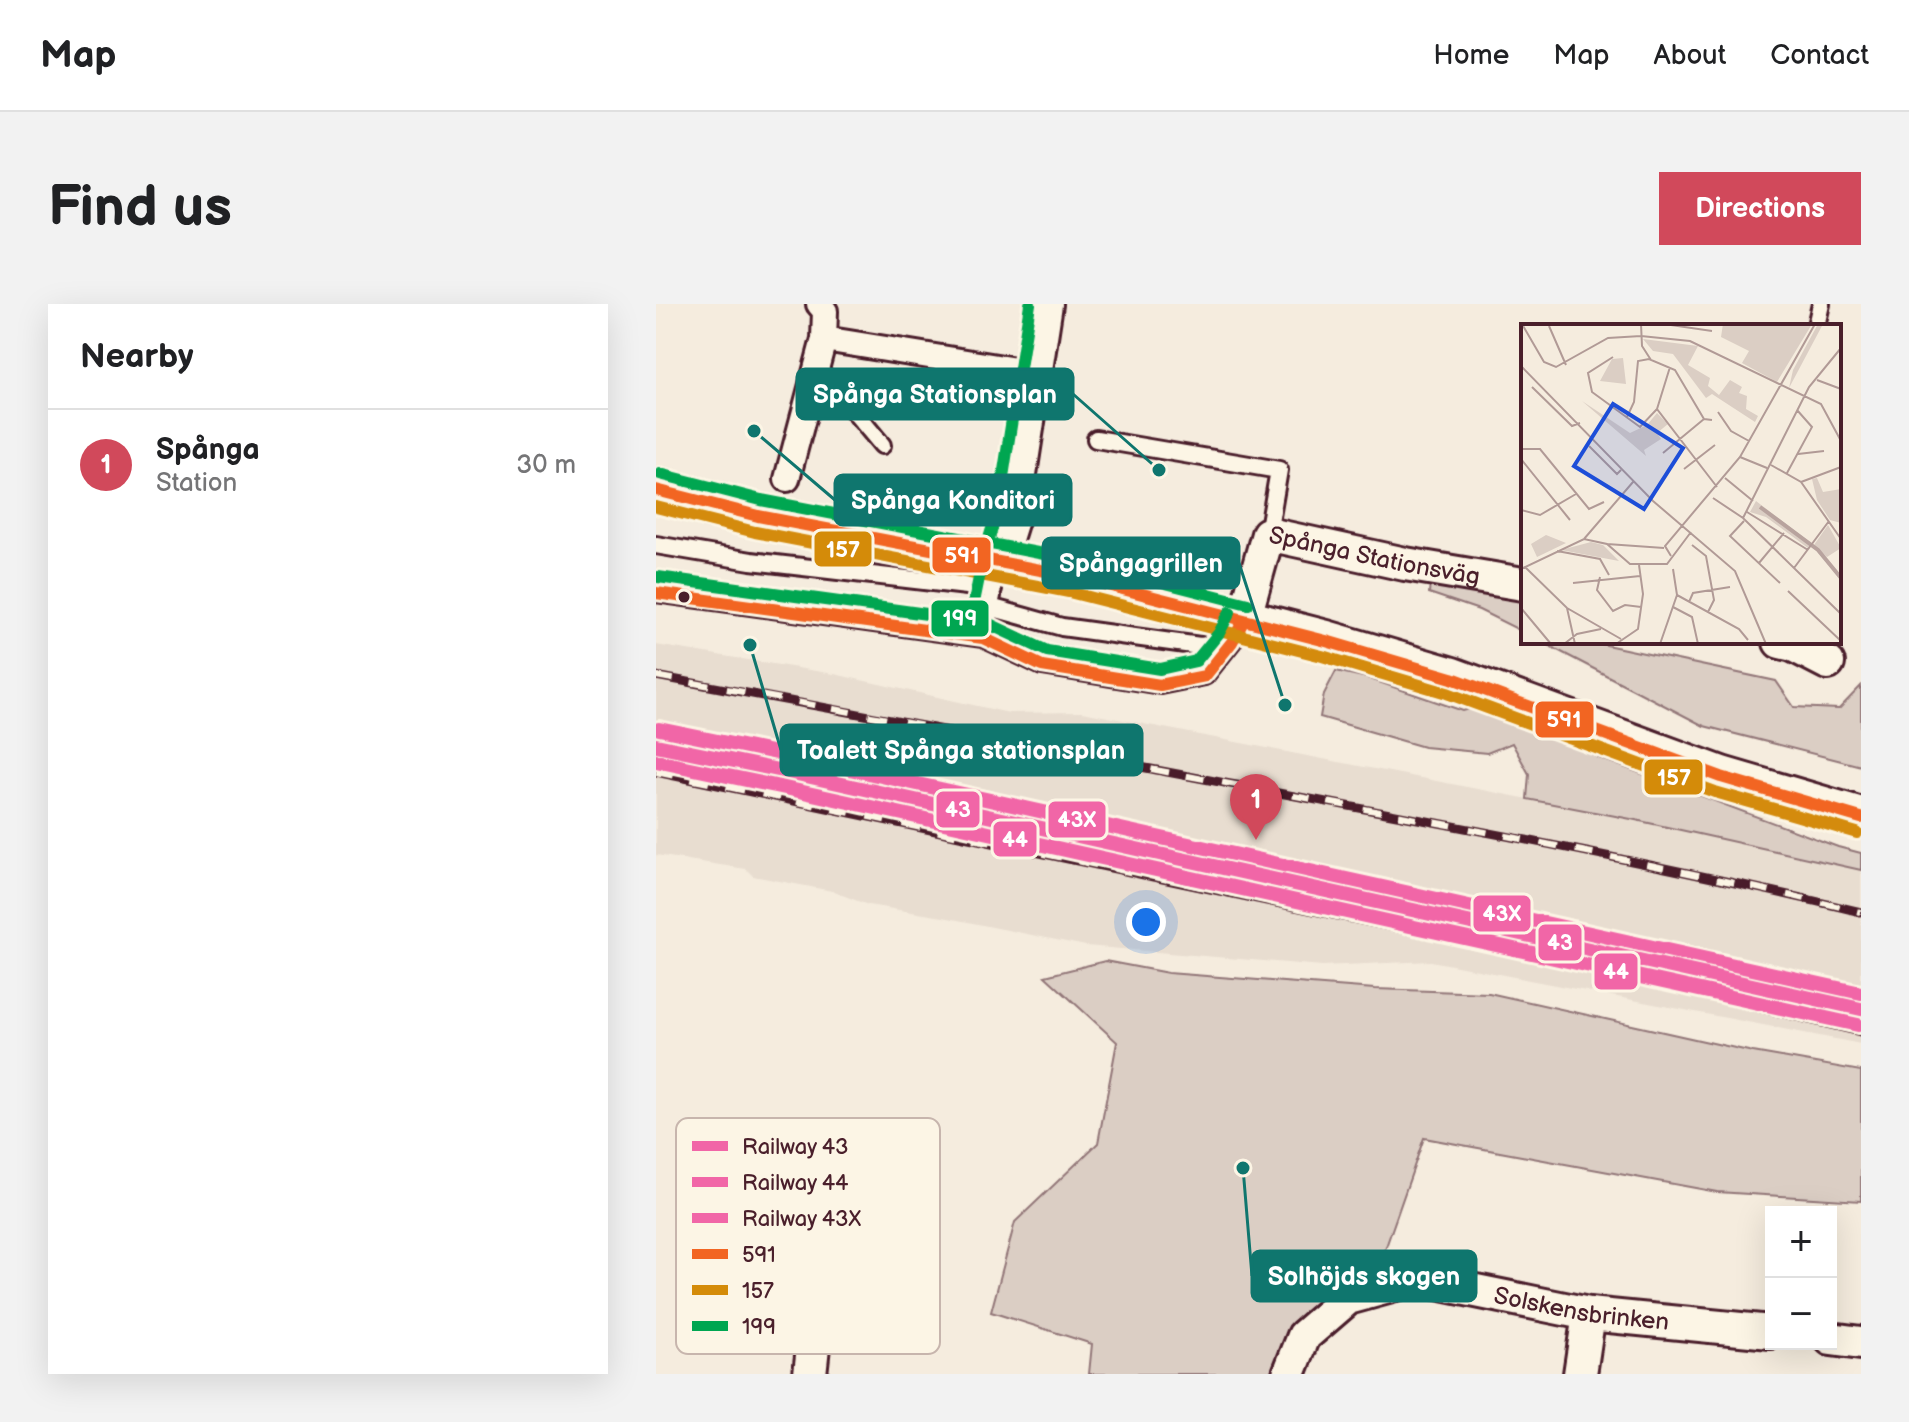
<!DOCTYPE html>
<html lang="en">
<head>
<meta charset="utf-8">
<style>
  body { margin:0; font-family:"Balsamiq Sans",sans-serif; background:#f2f2f2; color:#202124 }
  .controls { position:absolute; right:24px; bottom:24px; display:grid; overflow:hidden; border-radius:0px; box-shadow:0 8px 32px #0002 }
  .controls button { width:72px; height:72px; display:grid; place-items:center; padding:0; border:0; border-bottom:2px solid #e0e0e0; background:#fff; color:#202124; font:40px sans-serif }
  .you { position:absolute; left:490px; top:618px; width:28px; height:28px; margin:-20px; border:6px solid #fff; border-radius:50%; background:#1a73e8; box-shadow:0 0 0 12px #1a73e833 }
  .badge { display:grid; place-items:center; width:52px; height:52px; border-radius:50%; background:#d1495b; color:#fff; font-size:26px; font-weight:700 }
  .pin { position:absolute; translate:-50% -66px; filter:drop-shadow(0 2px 4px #0008) }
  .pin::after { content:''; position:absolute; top:42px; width:28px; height:24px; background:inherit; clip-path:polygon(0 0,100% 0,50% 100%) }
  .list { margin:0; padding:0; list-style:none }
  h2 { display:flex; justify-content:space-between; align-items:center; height:104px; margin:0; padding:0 32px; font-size:34px }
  h2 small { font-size:26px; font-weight:400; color:#757577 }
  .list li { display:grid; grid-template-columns:52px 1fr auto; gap:24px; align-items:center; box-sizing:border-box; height:112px; padding:0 32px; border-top:2px solid #e0e0e0 }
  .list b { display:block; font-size:30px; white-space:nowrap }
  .list p { margin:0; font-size:26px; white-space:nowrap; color:#757577 }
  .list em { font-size:26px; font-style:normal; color:#757577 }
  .map { position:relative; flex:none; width:1205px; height:1070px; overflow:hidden; border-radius:0px }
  header { display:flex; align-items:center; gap:48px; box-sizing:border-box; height:112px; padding:0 40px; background:#fff; border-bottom:2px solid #e0e0e0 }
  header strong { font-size:38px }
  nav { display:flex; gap:44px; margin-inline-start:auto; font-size:28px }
  .intro { display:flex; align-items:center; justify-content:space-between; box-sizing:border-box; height:192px; padding:0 48px }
  h1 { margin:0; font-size:56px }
  .button { padding:20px 36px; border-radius:0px; background:#d1495b; color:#fff; font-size:28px; font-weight:700 }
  main { display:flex; gap:48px; padding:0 48px }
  aside { flex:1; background:#fff; border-radius:0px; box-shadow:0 8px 32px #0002 }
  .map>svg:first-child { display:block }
  .built { fill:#e8ddd0 }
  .green { fill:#dbcec4; stroke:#927678; stroke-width:2 }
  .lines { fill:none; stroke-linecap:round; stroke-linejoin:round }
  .service-casing { stroke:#4a1f2b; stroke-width:22 }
  .pedestrian-casing { stroke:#4a1f2b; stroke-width:30 }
  .minor-casing { stroke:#4a1f2b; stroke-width:38 }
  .tertiary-casing { stroke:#4a1f2b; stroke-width:46 }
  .service { stroke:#fcf5e5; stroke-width:16 }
  .pedestrian { stroke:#fcf5e5; stroke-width:24 }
  .minor { stroke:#fcf5e5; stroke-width:32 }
  .tertiary { stroke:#fcf5e5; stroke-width:40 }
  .rail-casing { stroke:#4a1f2b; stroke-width:9 }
  .rail { stroke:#fcf5e5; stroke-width:6; stroke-dasharray:18; stroke-linecap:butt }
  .bus-1-casing { stroke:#fcf5e5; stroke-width:18 }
  .bus-2-casing { stroke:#fcf5e5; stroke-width:18 }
  .bus-3-casing { stroke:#fcf5e5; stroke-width:18 }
  .bus-1 { stroke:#f26522; stroke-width:12 }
  .bus-2 { stroke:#d48b09; stroke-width:12 }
  .bus-3 { stroke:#00a651; stroke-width:12 }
  .rail-1-casing { stroke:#fcf5e5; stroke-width:20 }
  .rail-2-casing { stroke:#fcf5e5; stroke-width:20 }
  .rail-3-casing { stroke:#fcf5e5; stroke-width:20 }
  .rail-1 { stroke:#f166a7; stroke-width:14 }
  .rail-2 { stroke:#f166a7; stroke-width:14 }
  .rail-3 { stroke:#f166a7; stroke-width:14 }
  .bus-dot { fill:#4a1f2b; stroke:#fcf5e5; stroke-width:3 }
  .labels { text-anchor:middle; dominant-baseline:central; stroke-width:8; stroke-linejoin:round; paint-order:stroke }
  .street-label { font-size:24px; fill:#4a1f2b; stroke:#fcf5e5 }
  .inset-river { fill:none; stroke:#b8a39e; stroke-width:4 }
  .inset-road { fill:none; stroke:#b19a96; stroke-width:2 }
  .view { fill:#1d4ed8; fill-opacity:0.15; stroke:#1d4ed8; stroke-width:4 }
  .inset-edge { fill:none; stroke:#4a1f2b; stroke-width:4 }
  .key { fill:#fcf5e5; stroke:#c7b5ad; stroke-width:2 }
  .key-label { font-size:22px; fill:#4a1f2b }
  .leader { fill:none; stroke:#0f766e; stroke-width:3 }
  .callout-dot { fill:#0f766e; stroke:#fcf5e5; stroke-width:3 }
  .callout { fill:#0f766e; stroke:#0f766e; stroke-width:3 }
  .callout-label { font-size:26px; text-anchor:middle; font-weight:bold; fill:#fff }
  .line-badge { stroke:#fcf5e5; stroke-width:3 }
  .badge-label { font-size:22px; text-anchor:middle; font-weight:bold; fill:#fff }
</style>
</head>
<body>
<header>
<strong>Map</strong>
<nav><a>Home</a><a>Map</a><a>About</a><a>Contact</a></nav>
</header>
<div class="intro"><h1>Find us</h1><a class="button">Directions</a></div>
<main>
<aside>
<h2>Nearby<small></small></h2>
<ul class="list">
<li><span class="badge">1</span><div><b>Spånga</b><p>Station</p></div><em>30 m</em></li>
</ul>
</aside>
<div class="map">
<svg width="1205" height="1070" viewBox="0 0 1205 1070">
  <rect width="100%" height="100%" fill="#f5ecde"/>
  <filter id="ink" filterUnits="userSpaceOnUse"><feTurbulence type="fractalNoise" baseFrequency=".0125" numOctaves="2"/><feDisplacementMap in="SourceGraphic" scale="16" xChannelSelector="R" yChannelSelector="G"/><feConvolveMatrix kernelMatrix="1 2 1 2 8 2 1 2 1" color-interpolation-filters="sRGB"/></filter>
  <g filter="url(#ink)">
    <!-- built -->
    <path class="built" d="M0,341L178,370L353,409L426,408L975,515L1205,566V740L775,657L666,662L430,642L287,613L212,601L176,587L97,572L90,565L0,551Z"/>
    <!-- green -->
    <path class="green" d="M774,279L867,297V328L823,306L773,289Z
      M886,338H936L1120,377L1138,403L1183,405L1205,382V462L1048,422Z
      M680,367L711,374L807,407L827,401L943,454L1182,543L1205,549V566L975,515L871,495L873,470L856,439L831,449L768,443L664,413L668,390Z
      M449,657L512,669L719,685L833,689L1097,748L1205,767V897L1061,888L768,834L724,960L664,990L616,1070H433L436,1040L335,1008L359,918L442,839L461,738L389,672Z"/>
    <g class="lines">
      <defs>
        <path id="service" d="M1160,22L1165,0
          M161,63L226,141
          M440,135L623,166L612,230
          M0,241L95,257L337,285
          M0,289L327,334L386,362L504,381L549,372L576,338L587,318
          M334,303L406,323L544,342L576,338
          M327,334L336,292"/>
        <path id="pedestrian" d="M168,35L378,69
          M131,175L168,35L169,7L163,0"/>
        <g id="minor">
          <path d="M343,257L358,209L390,0"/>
          <path id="s1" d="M588,316L612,230L749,260L867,280"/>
          <path d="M1124,338L1137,341L1172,359"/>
          <path d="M1175,1035L1205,1039"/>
          <path d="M154,1070L166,960L197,855"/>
          <path id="s2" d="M633,1070L648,1032L692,994L761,975L933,1010L1115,1028"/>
          <path d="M924,1070L933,1010"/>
        </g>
        <path id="tertiary" d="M0,186L102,212L416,272L670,337L796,374L1065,473L1205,514"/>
      </defs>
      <!-- service casing -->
      <use href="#service" class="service-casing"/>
      <!-- pedestrian casing -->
      <use href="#pedestrian" class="pedestrian-casing"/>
      <!-- minor casing -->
      <use href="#minor" class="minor-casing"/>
      <!-- tertiary casing -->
      <use href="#tertiary" class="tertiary-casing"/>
      <!-- service -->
      <use href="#service" class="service"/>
      <!-- pedestrian -->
      <use href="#pedestrian" class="pedestrian"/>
      <!-- minor -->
      <use href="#minor" class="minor"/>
      <!-- tertiary -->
      <use href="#tertiary" class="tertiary"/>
      <defs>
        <path id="rail" d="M0,372C188,406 376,443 564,478C778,518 993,557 1205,608
          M0,468L942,667L1205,728"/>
      </defs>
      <!-- rail casing -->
      <use href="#rail" class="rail-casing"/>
      <!-- rail -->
      <use href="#rail" class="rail"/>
      <defs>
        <path id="bus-1" d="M0,186L102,212L416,272L670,337L796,374L1065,473L1205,514
          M0,289L327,334L386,362L504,381L549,372L576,338L588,316"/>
        <path id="bus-2" d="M0,203L99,228L413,288L666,352L791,389L1059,488L1201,529"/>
        <path id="bus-3" d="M4,170L105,196L419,256L592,300
          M2,273L329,318L391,347L504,365L540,357L563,329L574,308
          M313,323L327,254L342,205L374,0"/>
      </defs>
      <!-- bus-1 casing -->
      <use href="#bus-1" class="bus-1-casing"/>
      <!-- bus-2 casing -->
      <use href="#bus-2" class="bus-2-casing"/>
      <!-- bus-3 casing -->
      <use href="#bus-3" class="bus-3-casing"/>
      <!-- bus-1 -->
      <use href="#bus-1" class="bus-1"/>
      <!-- bus-2 -->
      <use href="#bus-2" class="bus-2"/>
      <!-- bus-3 -->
      <use href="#bus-3" class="bus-3"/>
      <defs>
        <path id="rail-1" d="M0,441L132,468L1205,705"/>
        <path id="rail-2" d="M0,457L129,484L1202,721"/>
        <path id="rail-3" d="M3,425L135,452L1205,689"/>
      </defs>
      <!-- rail-1 casing -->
      <use href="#rail-1" class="rail-1-casing"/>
      <!-- rail-2 casing -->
      <use href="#rail-2" class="rail-2-casing"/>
      <!-- rail-3 casing -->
      <use href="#rail-3" class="rail-3-casing"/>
      <!-- rail-1 -->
      <use href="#rail-1" class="rail-1"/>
      <!-- rail-2 -->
      <use href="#rail-2" class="rail-2"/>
      <!-- rail-3 -->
      <use href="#rail-3" class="rail-3"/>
    </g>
  </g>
  <!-- markers -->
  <circle class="bus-dot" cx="28" cy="293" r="7"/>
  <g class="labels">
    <!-- street labels -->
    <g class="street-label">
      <text stroke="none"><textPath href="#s1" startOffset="198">Spånga Stationsväg</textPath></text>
      <text stroke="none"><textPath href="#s2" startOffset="338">Solskensbrinken</textPath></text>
    </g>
  </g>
  <!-- overview -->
  <g transform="translate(865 20)">
    <rect width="320" height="320" fill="#f5ecde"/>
    <path d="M202,0H291L256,58L221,39L228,27L200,13ZM297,0H302L268,64L272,46ZM122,15L177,22L167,41L189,54L187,62L198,71L209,56L221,63L218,69L226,72L225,85L237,92L234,98L191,70L185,74L152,30L132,27ZM102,34L105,60L79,57L91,35ZM61,77L109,109L126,101L136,89L147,100L136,109L140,115L123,126L125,132ZM296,154L302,168L320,165V199L309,196L296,176L291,155ZM235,177L290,219L287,224L245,193L229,188ZM307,201L320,224L306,233L293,221ZM25,211L45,219L16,233L10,220ZM70,218L82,221L98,237L40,226Z" fill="#dbcec4"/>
    <path class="inset-river" d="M239,183L297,226L320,254"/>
    <path class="inset-road" d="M1,0L23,38L35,43L87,14L120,12L169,17L300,80L320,117M120,0L121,22L130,36M143,0L191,7M28,2L45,41M92,33L67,49L71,68L119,103L136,85M0,42L132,177L214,247L245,320M149,43L136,85L196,163M296,56L320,65M11,63L51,102L59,99M197,88L210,107L228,117M106,93L113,78L117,37L128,35L154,46L183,95L191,96M68,122L96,150L100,146M0,125H19L68,185L83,178M142,129L183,95M277,130L303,127M219,133L246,144M0,135L49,196M250,141L280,158L320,215M163,145L194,121M266,149L291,103L276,86M204,154L232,177M280,158L320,143M192,174L222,194L320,290M0,186L19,191L55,170M226,188L287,226M222,194L288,63L320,24M223,197L209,212L259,259M63,215L112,158M86,220L143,224M171,221L185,232L193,276L187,288M36,227L79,235L88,251M150,232L144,222L219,133L294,0M238,239L263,209M4,243L46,284L100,315M273,244L308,197M0,245L63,215L86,220L109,240H146L170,208M152,245L156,271L218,305L227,316M79,253L76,266L92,287L104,281L120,283M52,259L119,252M267,267L320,317M168,278L172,269L209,263M152,283L171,293L177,320M0,284L30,320M46,284L54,320M43,320L56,310L80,305M95,320L117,305L122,270L118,241M139,320L156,271"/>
    <path class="view" d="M92,80L162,124L123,185L53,142Z"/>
    <rect width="320" height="320" class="inset-edge"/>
  </g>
  <!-- legend -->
  <rect x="20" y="814" width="264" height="236" rx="12" class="key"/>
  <rect x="36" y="837" width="36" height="10" fill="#f166a7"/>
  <rect x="36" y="873" width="36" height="10" fill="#f166a7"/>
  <rect x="36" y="909" width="36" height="10" fill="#f166a7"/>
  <rect x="36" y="945" width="36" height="10" fill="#f26522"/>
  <rect x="36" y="981" width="36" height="10" fill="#d48b09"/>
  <rect x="36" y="1017" width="36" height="10" fill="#00a651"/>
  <g class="key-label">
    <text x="86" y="850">Railway 43</text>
    <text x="86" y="886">Railway 44</text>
    <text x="86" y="922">Railway 43X</text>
    <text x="86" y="958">591</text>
    <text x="86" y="994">157</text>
    <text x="86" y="1030">199</text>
  </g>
  <!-- callouts -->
  <path class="leader" d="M503 166L417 90M98 127L179 196M629 401L583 259M94 341L125 446M587 864L596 972"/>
  <g class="callout-dot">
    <circle cx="503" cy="166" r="8"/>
    <circle cx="98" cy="127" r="8"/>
    <circle cx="629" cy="401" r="8"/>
    <circle cx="94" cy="341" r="8"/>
    <circle cx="587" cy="864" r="8"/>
  </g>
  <g class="callout">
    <rect x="141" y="65" width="276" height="50" rx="8"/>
    <rect x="179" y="171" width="236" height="50" rx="8"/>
    <rect x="387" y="234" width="196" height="50" rx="8"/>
    <rect x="125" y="421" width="361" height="50" rx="8"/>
    <rect x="596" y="947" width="224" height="50" rx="8"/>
  </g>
  <g class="callout-label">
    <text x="279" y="99">Spånga Stationsplan</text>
    <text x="297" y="205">Spånga Konditori</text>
    <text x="485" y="268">Spångagrillen</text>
    <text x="305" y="455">Toalett Spånga stationsplan</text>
    <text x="708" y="981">Solhöjds skogen</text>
  </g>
  <g class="line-badge">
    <rect x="157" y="226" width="60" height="38" rx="8" fill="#d48b09"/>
    <rect x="275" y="232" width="61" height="38" rx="8" fill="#f26522"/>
    <rect x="274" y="295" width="60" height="39" rx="8" fill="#00a651"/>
    <rect x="878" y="396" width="61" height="39" rx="8" fill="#f26522"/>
    <rect x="987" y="454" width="61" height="38" rx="8" fill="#d48b09"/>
    <rect x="279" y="486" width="46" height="39" rx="8" fill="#f166a7"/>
    <rect x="391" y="496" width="60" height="39" rx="8" fill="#f166a7"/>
    <rect x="336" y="516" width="46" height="38" rx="8" fill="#f166a7"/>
    <rect x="816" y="590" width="60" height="39" rx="8" fill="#f166a7"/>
    <rect x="881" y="619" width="46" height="39" rx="8" fill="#f166a7"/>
    <rect x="937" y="648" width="46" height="39" rx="8" fill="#f166a7"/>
  </g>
  <g class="badge-label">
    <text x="187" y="253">157</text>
    <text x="306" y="259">591</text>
    <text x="304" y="322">199</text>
    <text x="908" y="423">591</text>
    <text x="1018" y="481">157</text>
    <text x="302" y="513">43</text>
    <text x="421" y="523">43X</text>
    <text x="359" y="543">44</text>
    <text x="846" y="617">43X</text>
    <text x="904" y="646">43</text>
    <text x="960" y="675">44</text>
  </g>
</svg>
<div class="controls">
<button>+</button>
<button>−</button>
</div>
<div class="you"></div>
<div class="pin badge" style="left:600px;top:536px">1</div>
</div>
</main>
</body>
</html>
